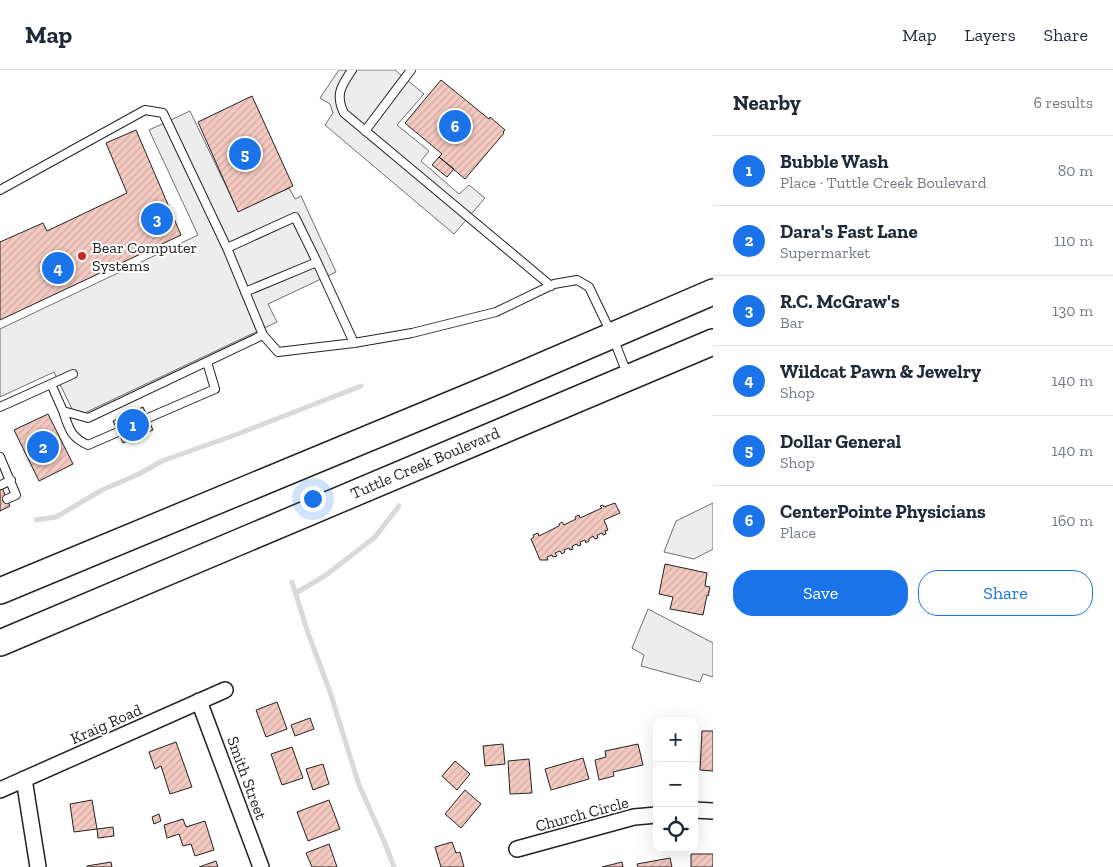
<!DOCTYPE html>
<html lang="en">
<head>
<meta charset="utf-8">
<style>
  body { margin:0; font-family:"Zilla Slab",serif; background:#f6f6f7; color:#1f2937 }
  .controls { position:absolute; right:15px; bottom:15px; display:grid; overflow:hidden; border-radius:10px; box-shadow:0 5px 20px #0002 }
  .controls button { width:45px; height:45px; display:grid; place-items:center; padding:0; border:0; border-bottom:1px solid #e0e1e3; background:#fff; color:#1f2937; font:25px sans-serif }
  .you { position:absolute; left:312px; top:428px; width:18px; height:18px; margin:-12px; border:4px solid #fff; border-radius:50%; background:#1a73e8; box-shadow:0 0 0 8px #1a73e833 }
  .badge { display:grid; place-items:center; width:32px; height:32px; border-radius:50%; background:#1a73e8; color:#fff; font-size:16px; font-weight:700 }
  .pin { position:absolute; translate:-50% -50%; border:2px solid #fff; box-shadow:0 1px 5px #0006 }
  .list { margin:0; padding:0; list-style:none }
  h2 { display:flex; justify-content:space-between; align-items:center; height:65px; margin:0; padding:0 20px; font-size:21px }
  h2 small { font-size:16px; font-weight:400; color:#747a83 }
  .list li { display:grid; grid-template-columns:32px 1fr auto; gap:15px; align-items:center; box-sizing:border-box; height:70px; padding:0 20px; border-top:1px solid #e0e1e3 }
  .list b { display:block; font-size:19px; white-space:nowrap }
  .list p { margin:0; font-size:16px; white-space:nowrap; color:#747a83 }
  .list em { font-size:16px; font-style:normal; color:#747a83 }
  .actions { display:flex; gap:10px; padding:15px 20px }
  .actions a { flex:1; padding:11px 0; border:1px solid #1a73e8; border-radius:20px; text-align:center; font-size:18px; color:#1a73e8 }
  .actions .main { background:#1a73e8; color:#fff }
  .icon { flex:none; width:28px; height:28px; fill:none; stroke:currentColor; stroke-width:2; stroke-linecap:round; stroke-linejoin:round }
  .map { position:relative; flex:none; width:713px; height:797px; overflow:hidden }
  header { display:flex; align-items:center; gap:30px; box-sizing:border-box; height:70px; padding:0 25px; background:#fff; border-bottom:1px solid #e0e1e3 }
  header strong { font-size:24px }
  nav { display:flex; gap:28px; margin-inline-start:auto; font-size:18px }
  main { display:flex }
  aside { flex:1; background:#fff }
  .map>svg:first-child { display:block }
  .parking { fill:#ededed; stroke:#6f6f6f }
  .lines { fill:none; stroke-linecap:round; stroke-linejoin:round }
  .stream { stroke:#d9d9d9; stroke-width:5 }
  .building { fill:url(#building-hatch); stroke:#222 }
  .service-casing { stroke:#222; stroke-width:10 }
  .minor-casing { stroke:#222; stroke-width:18 }
  .trunk-casing { stroke:#222; stroke-width:28 }
  .service { stroke:#fff; stroke-width:8 }
  .minor { stroke:#fff; stroke-width:15 }
  .trunk { stroke:#fff; stroke-width:25 }
  .poi-dot { fill:#c62828; stroke:#fff; stroke-width:2 }
  .labels { text-anchor:middle; dominant-baseline:central; stroke-width:4; stroke-linejoin:round; paint-order:stroke }
  .poi-label { font-size:16px; fill:#222; stroke:#fff; text-anchor:start }
  .street-label { font-size:16px; fill:#222; stroke:#fff }
</style>
</head>
<body>
<header>
<strong>Map</strong>
<nav><a>Map</a><a>Layers</a><a>Share</a></nav>
</header>
<main>
<div class="map">
<svg width="713" height="797" viewBox="0 0 713 797">
  <defs>
    <pattern id="building-hatch" width="6" height="6" patternUnits="userSpaceOnUse" patternTransform="scale(1.25)"><rect width="6" height="6" fill="#f3c9c0"/><path d="M-1 1l2-2M0 6l6-6M5 7l2-2" fill="none" stroke="#d0aca5"/></pattern>
  </defs>
  <rect width="100%" height="100%" fill="#fff"/>
  <!-- parking -->
  <path class="parking" d="M339,0H395L424,24L397,55L429,81L421,91L459,124L469,115L485,128L454,164L325,55L333,43L330,34L320,28Z
    M190,41L238,141L289,118L295,129L301,126L336,202L268,234L277,252L76,347L54,302L0,327V259L198,165L149,60Z
    M713,433V479L694,489L664,482L676,451Z
    M648,539L713,573V607L703,604L700,612L641,596L644,585L632,578Z"/>
  <g class="lines">
    <!-- stream -->
    <path class="stream" d="M36,450L56,447L102,420L139,404L162,391L235,365L361,316
      M292,512L308,563L329,619L359,715L384,771L394,797
      M296,523L326,505L375,467L399,436"/>
  </g>
  <!-- building -->
  <path class="building" d="M441,10L489,49L490,47L505,60L503,62L504,63L465,109L439,87L442,84L405,53Z
    M252,26L293,116L238,142L198,52Z
    M136,60L181,165L0,250V172L43,153L47,161L127,123L106,73Z
    M439,87L454,99L447,107L432,95Z
    M143,337L153,360L123,373L113,351Z
    M48,344L73,394L39,411L14,360Z
    M0,413L10,436L0,441Z
    M615,433L620,443L604,450L608,460L605,461L606,464L603,465L602,463L597,465L598,468L595,469L593,466L589,469V471L586,473L585,470L580,472L581,475L578,476L577,474L572,476L573,479L570,480L569,478L564,480L565,482L562,484L560,481L555,483L557,486L553,487L552,485L547,487L548,490H540L531,469L534,467L533,465L538,463L539,466L559,456V454L562,452L564,455L576,449L575,447L579,445L580,448L602,438L600,436L603,435L604,437Z
    M665,494L707,503L705,516L710,517L708,526L707,525L703,545L670,539L673,527L659,524Z
    M277,632L287,659L266,667L256,640Z
    M310,648L314,659L295,666L291,655Z
    M702,661H713V701L700,700Z
    M176,672L192,717L170,724L161,696L155,699L149,682Z
    M503,674L505,694L485,696L483,676Z
    M638,674L643,695L613,702L614,706L599,710L595,690L606,687L605,681Z
    M292,677L303,708L282,715L271,684Z
    M583,688L589,709L551,720L545,699Z
    M529,689L532,723L510,724L508,691Z
    M455,691L470,704L457,720L442,706Z
    M323,694L329,714L313,720L306,699Z
    M465,720L481,734L461,758L445,744Z
    M92,730L97,759L74,762L70,734Z
    M329,730L340,759L308,771L297,742Z
    M159,744L161,751L154,754L152,747Z
    M183,749L186,757L205,751L214,780L195,786L191,774L183,776L179,764L167,768L164,755Z
    M113,757L114,766L98,768L97,759Z
    M452,772L456,783L460,782L464,797H441L435,777Z
    M329,774L337,797H312L306,783Z
    M691,784H713V797H691Z
    M670,788L672,797H638L637,794Z
    M216,791L218,797H199Z
    M111,792L112,797H87V796Z
    M622,792L623,797H602Z"/>
  <g class="lines">
    <defs>
      <path id="service" d="M352,0C341,16 335,25 344,43L551,216
        M365,61L411,0
        M0,120L145,40L163,43L227,178L263,265L278,282L354,273L412,263L496,242L554,214L577,210L589,217L612,265L628,306
        M227,178L295,147L317,192
        M245,222L317,192L354,273
        M51,314L63,341L88,348L263,265
        M0,337L73,304
        M63,341C69,358 70,367 88,375L118,362
        M148,348L215,319L207,292
        M0,387L16,425L7,429
        M1,415L11,410"/>
      <path id="minor" d="M199,631L261,797
        M24,709L38,797
        M0,720L225,620
        M694,740L713,741
        M517,779L634,747L657,745"/>
      <path id="trunk" d="M0,521L497,315L713,222
        M0,573L713,272"/>
    </defs>
    <!-- service casing -->
    <use href="#service" class="service-casing"/>
    <!-- minor casing -->
    <use href="#minor" class="minor-casing"/>
    <!-- trunk casing -->
    <use href="#trunk" class="trunk-casing"/>
    <!-- service -->
    <use href="#service" class="service"/>
    <!-- minor -->
    <use href="#minor" class="minor"/>
    <!-- trunk -->
    <use href="#trunk" class="trunk"/>
  </g>
  <!-- markers -->
  <circle class="poi-dot" cx="82" cy="186" r="5"/>
  <g class="labels">
    <!-- poi labels -->
    <g class="poi-label">
      <text x="92" y="177">Bear Computer<tspan x="92" dy="18">Systems</tspan></text>
    </g>
    <!-- street labels -->
    <g class="street-label">
      <text transform="translate(425 393) rotate(-23)">Tuttle Creek Boulevard</text>
      <text transform="translate(106 654) rotate(-24)">Kraig Road</text>
      <text transform="translate(247 708) rotate(70)">Smith Street</text>
      <text transform="translate(582 744) rotate(-15)">Church Circle</text>
    </g>
  </g>
</svg>
<div class="controls">
<button>+</button>
<button>−</button>
<button><svg class="icon" aria-label="locate" viewBox="0 0 24 24"><circle cx="12" cy="12" r="6"/><path d="M12 2v4M12 18v4M2 12h4M18 12h4"/></svg></button>
</div>
<div class="you"></div>
<div class="pin badge" style="left:133px;top:355px">1</div>
<div class="pin badge" style="left:43px;top:377px">2</div>
<div class="pin badge" style="left:157px;top:149px">3</div>
<div class="pin badge" style="left:58px;top:198px">4</div>
<div class="pin badge" style="left:245px;top:84px">5</div>
<div class="pin badge" style="left:455px;top:56px">6</div>
</div>
<aside>
<h2>Nearby<small>6 results</small></h2>
<ul class="list">
<li><span class="badge">1</span><div><b>Bubble Wash</b><p>Place · Tuttle Creek Boulevard</p></div><em>80 m</em></li>
<li><span class="badge">2</span><div><b>Dara's Fast Lane</b><p>Supermarket</p></div><em>110 m</em></li>
<li><span class="badge">3</span><div><b>R.C. McGraw's</b><p>Bar</p></div><em>130 m</em></li>
<li><span class="badge">4</span><div><b>Wildcat Pawn &amp; Jewelry</b><p>Shop</p></div><em>140 m</em></li>
<li><span class="badge">5</span><div><b>Dollar General</b><p>Shop</p></div><em>140 m</em></li>
<li><span class="badge">6</span><div><b>CenterPointe Physicians</b><p>Place</p></div><em>160 m</em></li>
</ul>
<div class="actions"><a class="main">Save</a><a>Share</a></div>
</aside>
</main>
</body>
</html>
